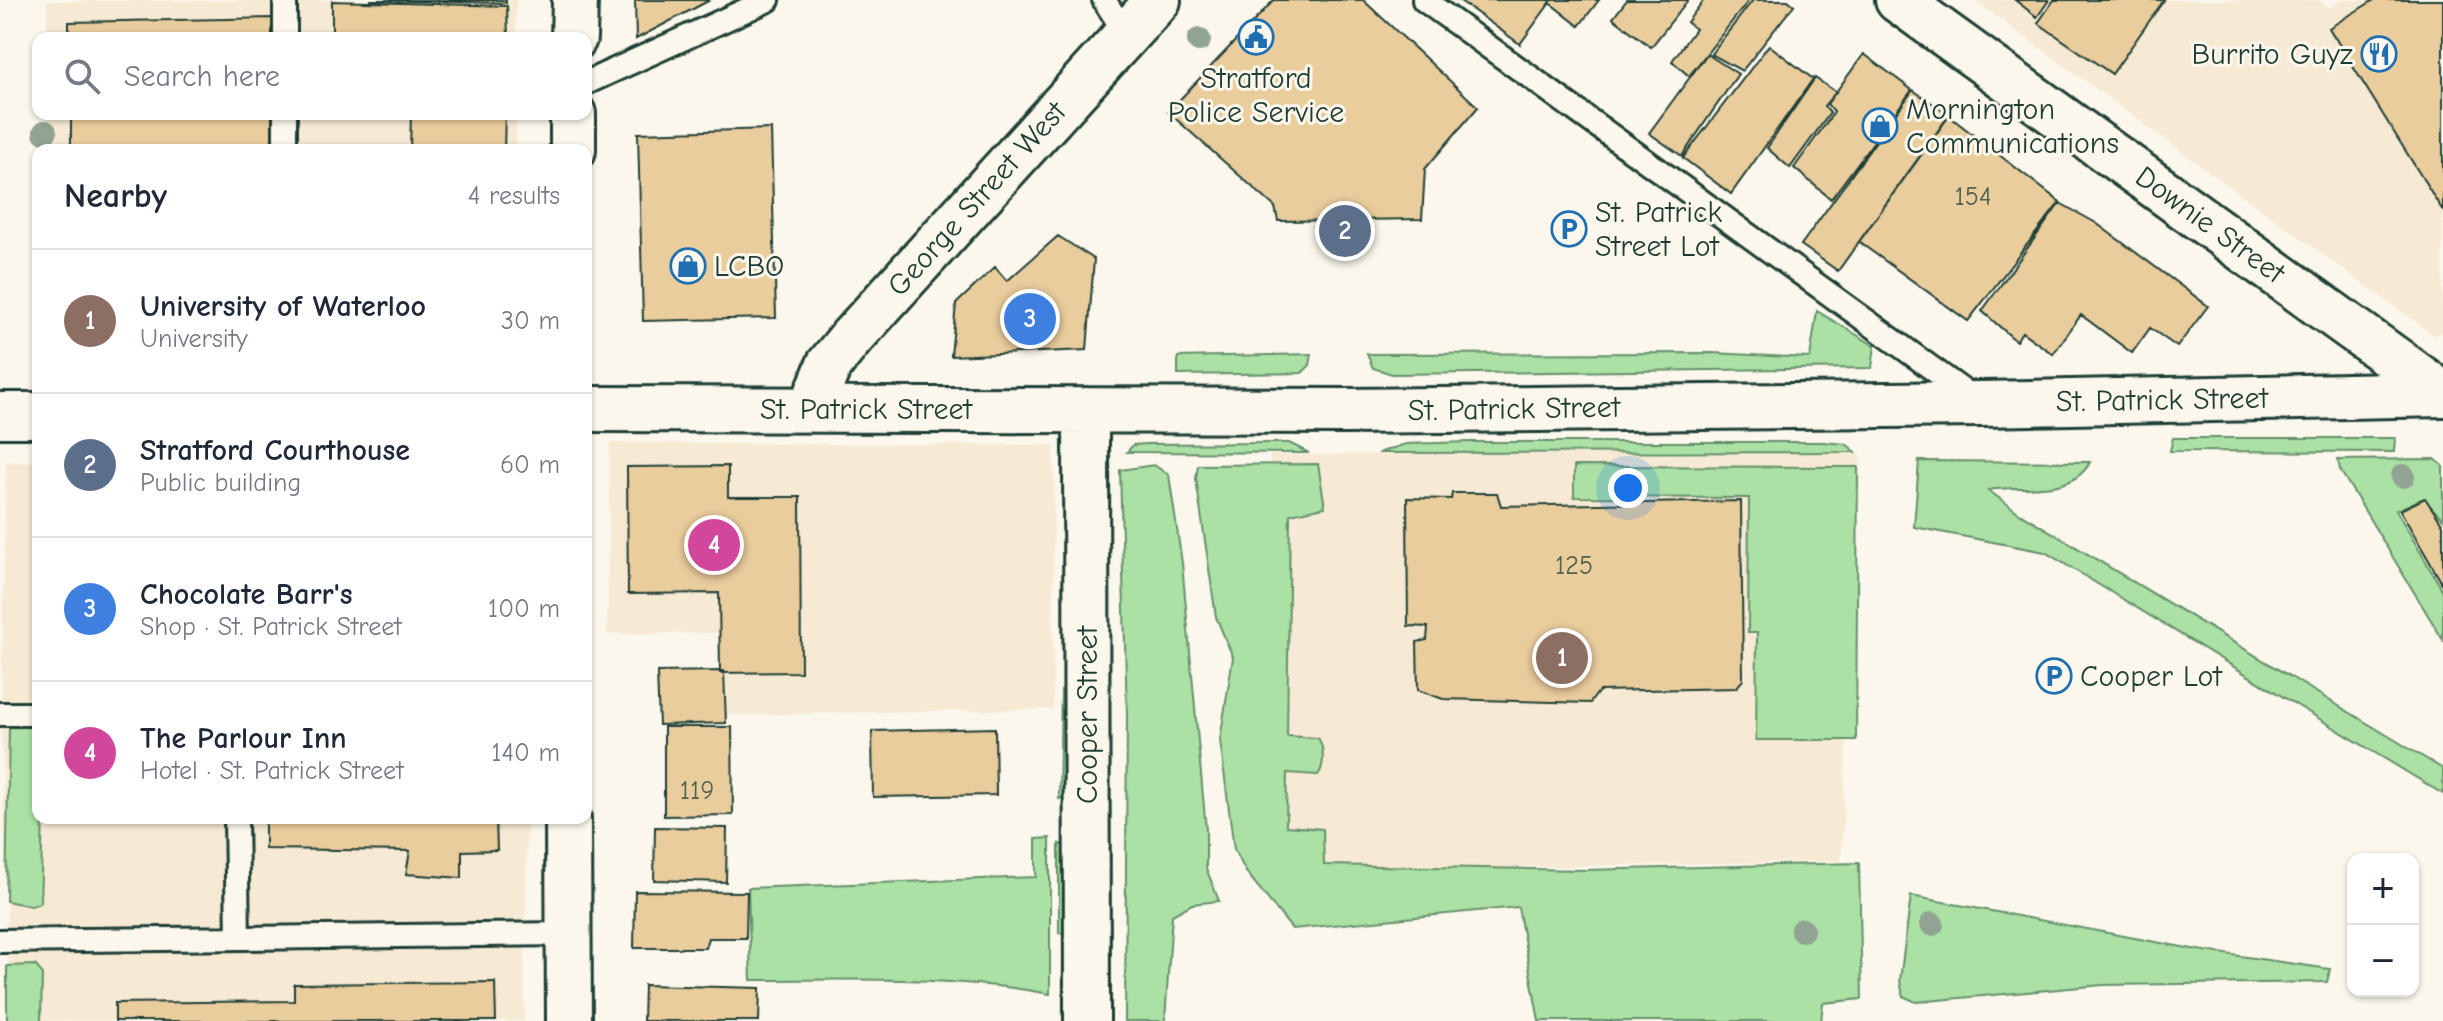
<!DOCTYPE html>
<html lang="en">
<head>
<meta charset="utf-8">
<style>
  body { margin:0; font-family:"Comic Neue",sans-serif; background:#f6f6f7; color:#1f2937 }
  .controls { position:absolute; right:24px; bottom:24px; display:grid; overflow:hidden; border-radius:16px; box-shadow:0 2px 6px #0004 }
  .controls button { width:72px; height:72px; display:grid; place-items:center; padding:0; border:0; border-bottom:2px solid #e0e1e3; background:#fff; color:#1f2937; font:40px sans-serif }
  .you { position:absolute; left:1628px; top:488px; width:28px; height:28px; margin:-20px; border:6px solid #fff; border-radius:50%; background:#1a73e8; box-shadow:0 0 0 12px #1a73e833 }
  .badge { display:grid; place-items:center; width:52px; height:52px; border-radius:50%; background:#0f766e; color:#fff; font-size:26px; font-weight:700 }
  .pin { position:absolute; translate:-50% -50%; border:4px solid #fff; box-shadow:0 2px 8px #0006 }
  .list { margin:0; padding:0; list-style:none }
  h2 { display:flex; justify-content:space-between; align-items:center; height:104px; margin:0; padding:0 32px; font-size:34px }
  h2 small { font-size:26px; font-weight:400; color:#747a83 }
  .list li { display:grid; grid-template-columns:52px 1fr auto; gap:24px; align-items:center; box-sizing:border-box; height:144px; padding:0 32px; border-top:2px solid #e0e1e3 }
  .list b { display:block; font-size:30px; white-space:nowrap }
  .list p { margin:0; font-size:26px; white-space:nowrap; color:#747a83 }
  .list em { font-size:26px; font-style:normal; color:#747a83 }
  .icon { flex:none; width:44px; height:44px; fill:none; stroke:currentColor; stroke-width:2; stroke-linecap:round; stroke-linejoin:round }
  .map { position:relative; flex:none; width:2443px; height:1021px; overflow:hidden }
  .search { position:absolute; background:#fff; box-shadow:0 2px 6px #0004; left:32px; top:32px; width:560px; height:88px; display:flex; align-items:center; gap:20px; box-sizing:border-box; padding:0 28px; border-radius:16px; color:#747a83; font-size:30px }
  .panel { position:absolute; background:#fff; box-shadow:0 2px 6px #0004; left:32px; top:144px; width:560px; height:680px; border-radius:16px }
  .map>svg:first-child { display:block }
  .built { fill:#f6ead4 }
  .green { fill:#abe1a4; stroke:#658f6c; stroke-width:2 }
  .building { fill:#eacd9d; stroke:#1f3d34; stroke-width:2 }
  .lines { fill:none; stroke-linecap:round; stroke-linejoin:round }
  .lane-casing { stroke:#1f3d34; stroke-width:28 }
  .street-casing { stroke:#1f3d34; stroke-width:50 }
  .secondary-casing { stroke:#1f3d34; stroke-width:50 }
  .lane { stroke:#fbf7ec; stroke-width:22 }
  .street { stroke:#fbf7ec; stroke-width:44 }
  .secondary { stroke:#fbf7ec; stroke-width:44 }
  .tree { fill:#91a393 }
  .labels { text-anchor:middle; dominant-baseline:central; stroke-width:6; stroke-linejoin:round; paint-order:stroke }
  .number-label { font-size:26px; fill:#52614e }
  .poi-label { font-size:30px; fill:#1f3d34; stroke:#fbf7ec; text-anchor:start }
  .street-label { font-size:30px; fill:#1f3d34; stroke:#fbf7ec }
</style>
</head>
<body>
<div class="map">
<svg width="2443" height="1021" viewBox="0 0 2443 1021">
  <rect width="100%" height="100%" fill="#fbf7ec"/>
  <filter id="ink" filterUnits="userSpaceOnUse"><feTurbulence type="fractalNoise" baseFrequency=".0125" numOctaves="2"/><feDisplacementMap in="SourceGraphic" scale="16" xChannelSelector="R" yChannelSelector="G"/><feConvolveMatrix kernelMatrix="1 2 1 2 8 2 1 2 1" color-interpolation-filters="sRGB"/></filter>
  <g filter="url(#ink)">
    <!-- built -->
    <path class="built" d="M516,0V38H47V1Z
      M1974,0H2319L2330,8L2342,0H2443V331L2435,336Z
      M47,114H516V150H47Z
      M610,443L1054,445L1053,709L727,715L723,633L607,634Z
      M1861,453L1841,861L1277,872L1270,455Z
      M6,462H38V818H527L524,1021H10L1,714Z"/>
    <!-- green -->
    <path class="green" d="M1817,311L1875,346L1872,368L1392,374L1373,368L1367,354L1713,353L1810,358Z
      M1312,354L1310,365L1302,373L1178,375V357Z
      M2173,438H2395L2394,452L2170,451Z
      M1469,442H1823L1846,444L1856,452L1378,453L1406,444Z
      M1274,443H1289L1309,453L1127,452L1133,445L1147,444Z
      M2435,459L2443,466V519L2431,507L2443,525V585L2400,510L2424,498L2396,510L2443,591V640L2340,470L2338,460Z
      M1919,461L2090,462C2072,497 2022,484 1988,490L2018,512L2443,769V794L2045,552L1914,527Z
      M1318,464L1325,507L1290,514L1287,736L1318,738C1324,747 1325,766 1318,775L1287,773L1286,826L1323,829L1324,865L1585,870L1859,863L1862,999L1823,1003L1821,1021H1539L1518,907L1292,929L1246,872L1234,849L1220,740L1233,657L1216,617L1196,479L1198,465Z
      M1154,465L1169,475L1182,563L1206,830V868L1219,901L1192,904L1172,915L1165,1021H1125L1127,714L1120,470Z
      M1574,466L1858,467L1856,740H1756L1757,633H1748L1749,498L1574,497Z
      M1061,690L1069,694L1068,795L1059,799Z
      M36,724L38,818H43L40,903L31,906L6,901L9,726Z
      M1050,838V994C952,975 850,980 751,980L748,888L1036,877V839Z
      M1059,843L1067,849L1069,934L1059,933Z
      M1911,896L2198,950L2330,969L2327,982L2103,985L1916,1002L1903,996L1900,980Z
      M35,965L42,973L41,1021H7V966Z"/>
    <!-- building -->
    <path class="building" d="M370,0H506V3Z
      M635,0H710L636,39Z
      M1274,0H1363L1478,107L1425,169L1422,219L1278,221L1275,207L1168,112Z
      M1459,0H1552L1520,44Z
      M1552,0H1599L1579,26L1550,3Z
      M1627,0H1688L1651,47L1613,18Z
      M1704,0H1749L1689,76L1672,61L1695,29L1687,22Z
      M1753,0H1788L1794,5L1742,71L1711,54Z
      M2015,0H2049L2037,17Z
      M2054,0H2164L2112,74L2038,23Z
      M2374,0H2443V211L2329,28Z
      M332,1L507,6L508,38H332Z
      M272,18V38H69V22Z
      M1769,45L1813,79L1731,194L1683,158Z
      M1707,54L1738,74L1682,156L1649,133Z
      M1864,54L1912,90L1831,199L1794,168L1834,112L1827,104Z
      M1815,78L1836,92L1824,106L1830,113L1790,168L1767,148Z
      M1913,90L1949,115L1838,271L1801,245Z
      M71,114H272V150H71Z
      M411,114H505L504,150H410Z
      M1949,116L2060,202L1968,321L1859,242Z
      M771,129L776,318L643,321L638,133Z
      M2060,203L2096,223L2208,306L2177,347L2150,328L2132,353L2081,315L2053,354L2022,332L2016,341L1982,311Z
      M1058,236L1094,259L1087,350L951,356L956,304L995,267L1007,281Z
      M728,466V497H800L801,672L720,673L719,593L628,594L627,467Z
      M1452,493H1497L1501,506L1741,501L1743,680L1736,688L1599,691L1590,703L1443,699L1418,690L1417,642L1427,640L1428,627L1408,626L1407,498L1451,499Z
      M2425,498L2443,525V585L2400,510Z
      M724,671L726,723L659,725L657,672Z
      M664,727H732L733,815L664,816Z
      M995,728L996,795L873,797L872,731Z
      M265,818H496L497,850L462,851V878L406,874L410,851L265,849Z
      M655,827L727,828L726,882L654,880Z
      M635,891L747,892L746,938H708L705,948H634Z
      M495,982L496,1021H115V1003L294,1001V984Z
      M644,985L760,988L759,1021H643Z"/>
    <g class="lines">
      <defs>
        <path id="lane" d="M285,0V38
          M1104,0L1126,34
          M1424,0L1974,399
          M586,83L768,0
          M285,114V150
          M0,714H38
          M236,818L238,938
          M0,941L569,934"/>
        <path id="street" d="M574,38L575,0
          M573,150V114
          M586,409L1346,411L1981,404L2443,394
          M811,409L829,365L851,338L1158,0
          M1086,410L1087,1021
          M0,415H38
          M568,818L569,1021"/>
        <path id="secondary" d="M1898,0L2443,394"/>
      </defs>
      <!-- lane casing -->
      <use href="#lane" class="lane-casing"/>
      <!-- street casing -->
      <use href="#street" class="street-casing"/>
      <!-- secondary casing -->
      <use href="#secondary" class="secondary-casing"/>
      <!-- lane -->
      <use href="#lane" class="lane"/>
      <!-- street -->
      <use href="#street" class="street"/>
      <!-- secondary -->
      <use href="#secondary" class="secondary"/>
    </g>
    <!-- trees -->
    <g class="tree">
      <circle cx="1199" cy="40" r="12"/>
      <circle cx="45" cy="132" r="12"/>
      <circle cx="2403" cy="476" r="12"/>
      <circle cx="1932" cy="924" r="12"/>
      <circle cx="1802" cy="930" r="12"/>
    </g>
  </g>
  <!-- icons -->
  <defs>
    <symbol id="civic-ring" viewBox="-11 -11 22 22"><circle r="9.5" fill="#fbf7ec" stroke="#1f6fb2" stroke-width="1.5"/><path d="M-.6-6.5H3V-4.5H.6V-3L4-1V1h2V6H-6V1h2V-1L-.6-3ZM-1.2 2.5V6h2.4V2.5Z" fill="#1f6fb2"/></symbol>
    <symbol id="restaurant-ring" viewBox="-11 -11 22 22"><circle r="9.5" fill="#fbf7ec" stroke="#1f6fb2" stroke-width="1.5"/><path d="M-5-6h1v4h1v-4h1v4h1v-4h1v5L-1.5 .5V6h-2V.5L-5-1ZM5-6V6H3V1.5H1.5Q1.5-4 5-6Z" fill="#1f6fb2"/></symbol>
    <symbol id="shop-ring" viewBox="-11 -11 22 22"><circle r="9.5" fill="#fbf7ec" stroke="#1f6fb2" stroke-width="1.5"/><path d="M-5-2.5h2.3a2.7 3.5 0 0 1 5.4 0H5L5.5 6h-11ZM-1.5-2.5h3a1.5 2.3 0 0 0-3 0Z" fill="#1f6fb2"/></symbol>
    <symbol id="parking-ring" viewBox="-11 -11 22 22"><circle r="9.5" fill="#fbf7ec" stroke="#1f6fb2" stroke-width="1.5"/><path d="M-3.5-5.5H1a3.5 3.5 0 0 1 0 7H-1V5.5H-3.5ZM-1-3.4V-.6H.8a1.4 1.4 0 0 0 0-2.8Z" fill="#1f6fb2"/></symbol>
  </defs>
  <g fill-rule="evenodd">
    <use href="#civic-ring" x="1236" y="17" width="40" height="40"/>
    <use href="#restaurant-ring" x="2359" y="34" width="40" height="40"/>
    <use href="#shop-ring" x="1860" y="106" width="40" height="40"/>
    <use href="#parking-ring" x="1549" y="209" width="40" height="40"/>
    <use href="#shop-ring" x="668" y="246" width="40" height="40"/>
    <use href="#parking-ring" x="2034" y="656" width="40" height="40"/>
  </g>
  <g class="labels">
    <!-- number labels -->
    <g class="number-label">
      <text x="1973" y="197">154</text>
      <text x="1574" y="566">125</text>
      <text x="697" y="791">119</text>
    </g>
    <!-- poi labels -->
    <g class="poi-label">
      <text x="2353" y="54" text-anchor="end">Burrito Guyz</text>
      <text x="1256" y="78" text-anchor="middle">Stratford<tspan x="1256" dy="34">Police Service</tspan></text>
      <text x="1906" y="109">Mornington<tspan x="1906" dy="34">Communications</tspan></text>
      <text x="1595" y="212">St. Patrick<tspan x="1595" dy="34">Street Lot</tspan></text>
      <text x="714" y="266">LCBO</text>
      <text x="2080" y="676">Cooper Lot</text>
    </g>
    <!-- street labels -->
    <g class="street-label">
      <text transform="translate(977 199) rotate(-48)">George Street West</text>
      <text transform="translate(2210 225) rotate(36)">Downie Street</text>
      <text transform="translate(2162 400) rotate(-1)">St. Patrick Street</text>
      <text x="866" y="409">St. Patrick Street</text>
      <text transform="translate(1514 409) rotate(-1)">St. Patrick Street</text>
      <text transform="translate(1087 715) rotate(-90)">Cooper Street</text>
    </g>
  </g>
</svg>
<div class="controls">
<button>+</button>
<button>−</button>
</div>
<div class="you"></div>
<div class="pin badge" style="left:1562px;top:658px;background:#8d6e63">1</div>
<div class="pin badge" style="left:1345px;top:231px;background:#5c6f8a">2</div>
<div class="pin badge" style="left:1030px;top:319px;background:#3f7fe0">3</div>
<div class="pin badge" style="left:714px;top:545px;background:#d1479c">4</div>
<div class="search"><svg class="icon" aria-label="search" viewBox="0 0 24 24"><circle cx="10" cy="10" r="6"/><path d="M15 15l6 6"/></svg>Search here</div>
<section class="panel">
<h2>Nearby<small>4 results</small></h2>
<ul class="list">
<li><span class="badge" style="background:#8d6e63">1</span><div><b>University of Waterloo</b><p>University</p></div><em>30 m</em></li>
<li><span class="badge" style="background:#5c6f8a">2</span><div><b>Stratford Courthouse</b><p>Public building</p></div><em>60 m</em></li>
<li><span class="badge" style="background:#3f7fe0">3</span><div><b>Chocolate Barr's</b><p>Shop · St. Patrick Street</p></div><em>100 m</em></li>
<li><span class="badge" style="background:#d1479c">4</span><div><b>The Parlour Inn</b><p>Hotel · St. Patrick Street</p></div><em>140 m</em></li>
</ul>
</section>
</div>
</body>
</html>
